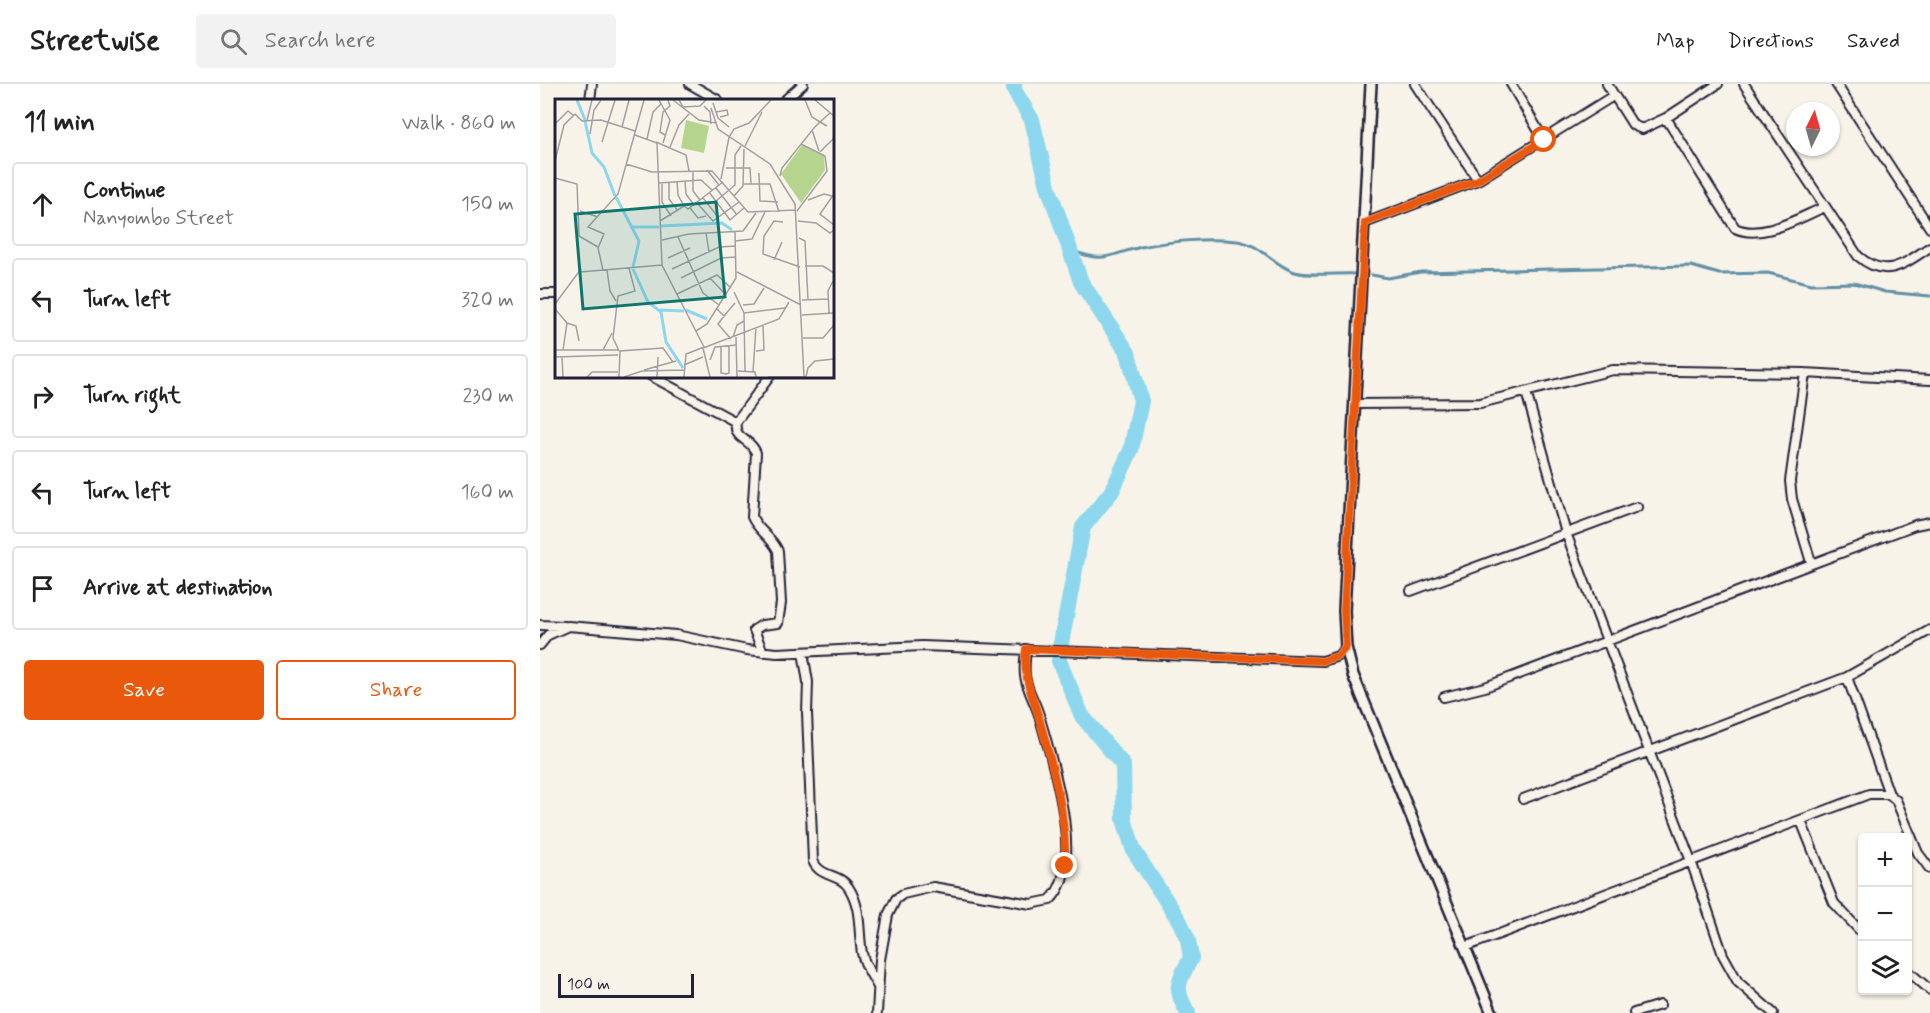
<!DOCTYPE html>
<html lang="en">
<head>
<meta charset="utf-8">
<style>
  body { margin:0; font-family:Mynerve,sans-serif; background:#f2f2f2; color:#222 }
  .controls { position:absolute; right:18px; bottom:18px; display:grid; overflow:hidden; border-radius:6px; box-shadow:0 2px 4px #0004 }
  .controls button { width:54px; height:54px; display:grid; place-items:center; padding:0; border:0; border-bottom:2px solid #e0e0e0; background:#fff; color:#222; font:30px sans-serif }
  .compass { position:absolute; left:1246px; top:18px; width:54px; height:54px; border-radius:50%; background:#fff; box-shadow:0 2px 4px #0004; rotate:5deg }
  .scale { position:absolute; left:18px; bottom:15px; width:136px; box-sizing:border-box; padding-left:6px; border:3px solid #22223b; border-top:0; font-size:16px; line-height:21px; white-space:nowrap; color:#22223b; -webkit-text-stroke:4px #f7f3e8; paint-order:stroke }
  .stop { position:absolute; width:18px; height:18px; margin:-14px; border:4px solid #ea580c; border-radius:50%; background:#fff }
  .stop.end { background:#ea580c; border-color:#fff; box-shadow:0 2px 6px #0008 }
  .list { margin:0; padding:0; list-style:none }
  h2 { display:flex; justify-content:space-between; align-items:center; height:78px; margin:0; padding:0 24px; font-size:26px }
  h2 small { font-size:20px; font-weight:400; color:#767676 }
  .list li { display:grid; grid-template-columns:39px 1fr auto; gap:18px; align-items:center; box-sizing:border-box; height:84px; margin:0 12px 12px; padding:0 12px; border:2px solid #e0e0e0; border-radius:6px }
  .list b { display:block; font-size:22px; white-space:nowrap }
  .list p { margin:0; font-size:20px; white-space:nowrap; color:#767676 }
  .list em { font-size:20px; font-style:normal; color:#767676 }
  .actions { display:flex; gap:12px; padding:18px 24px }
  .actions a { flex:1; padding:14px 0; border:2px solid #ea580c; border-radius:6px; text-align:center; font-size:21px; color:#ea580c }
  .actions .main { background:#ea580c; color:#fff }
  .icon { flex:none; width:33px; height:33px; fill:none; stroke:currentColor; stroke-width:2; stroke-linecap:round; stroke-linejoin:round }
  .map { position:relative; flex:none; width:1390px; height:929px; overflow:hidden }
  header { display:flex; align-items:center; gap:36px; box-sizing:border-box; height:84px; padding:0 30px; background:#fff; border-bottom:2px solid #e0e0e0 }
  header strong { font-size:28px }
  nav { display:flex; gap:33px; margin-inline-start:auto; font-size:21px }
  .search { width:420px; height:54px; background:#f2f2f2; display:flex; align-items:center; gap:15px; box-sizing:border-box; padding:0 21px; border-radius:6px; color:#767676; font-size:22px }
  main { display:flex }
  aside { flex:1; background:#fff }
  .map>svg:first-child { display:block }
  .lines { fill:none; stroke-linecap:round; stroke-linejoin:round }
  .stream { stroke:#628fa6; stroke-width:3 }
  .river { stroke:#8dd7ee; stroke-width:16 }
  .minor-casing { stroke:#22223b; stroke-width:12 }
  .tertiary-casing { stroke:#22223b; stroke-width:14 }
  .minor { stroke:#f7f3e8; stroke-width:8 }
  .tertiary { stroke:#f7f3e8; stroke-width:9 }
  .route { stroke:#ea580c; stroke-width:8 }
  .inset-river { fill:none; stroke:#8dd7ee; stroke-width:3 }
  .inset-road { fill:none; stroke:#a29fa3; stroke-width:1.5 }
  .view { fill:#0f766e; fill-opacity:0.15; stroke:#0f766e; stroke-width:3 }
  .inset-edge { fill:none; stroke:#22223b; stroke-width:3 }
</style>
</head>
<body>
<header>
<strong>Streetwise</strong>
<div class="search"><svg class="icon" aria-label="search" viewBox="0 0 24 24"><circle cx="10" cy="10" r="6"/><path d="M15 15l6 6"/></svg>Search here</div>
<nav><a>Map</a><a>Directions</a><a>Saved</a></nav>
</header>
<main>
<aside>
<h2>11 min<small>Walk · 860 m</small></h2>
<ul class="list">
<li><svg class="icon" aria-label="ahead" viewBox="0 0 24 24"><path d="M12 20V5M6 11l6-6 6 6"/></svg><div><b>Continue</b><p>Nanyombo Street</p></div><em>150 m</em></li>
<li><svg class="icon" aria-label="left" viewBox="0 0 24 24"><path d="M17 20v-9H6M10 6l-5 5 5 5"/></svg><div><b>Turn left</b></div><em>320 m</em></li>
<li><svg class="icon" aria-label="right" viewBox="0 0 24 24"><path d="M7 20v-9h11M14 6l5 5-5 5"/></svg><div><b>Turn right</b></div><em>230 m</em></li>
<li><svg class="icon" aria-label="left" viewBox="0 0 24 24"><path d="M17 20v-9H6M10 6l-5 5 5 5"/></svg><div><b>Turn left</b></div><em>160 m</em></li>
<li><svg class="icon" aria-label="arrive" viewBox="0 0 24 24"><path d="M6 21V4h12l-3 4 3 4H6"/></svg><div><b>Arrive at destination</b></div></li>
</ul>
<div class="actions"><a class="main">Save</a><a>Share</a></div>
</aside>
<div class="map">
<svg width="1390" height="929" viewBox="0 0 1390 929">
  <rect width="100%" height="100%" fill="#f7f3e8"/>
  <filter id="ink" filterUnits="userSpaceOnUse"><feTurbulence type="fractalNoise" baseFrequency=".0167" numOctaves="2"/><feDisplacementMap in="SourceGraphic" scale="12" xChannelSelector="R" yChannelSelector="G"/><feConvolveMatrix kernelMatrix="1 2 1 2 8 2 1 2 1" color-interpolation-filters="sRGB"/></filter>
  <g filter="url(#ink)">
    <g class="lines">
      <!-- stream -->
      <path class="stream" d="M530,166C567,180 567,171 601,163C630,157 667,154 697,157C721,160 731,179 752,187C767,193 799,189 816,190
        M832,191L848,194L881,188L1151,182L1179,190L1228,189L1271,200L1314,199L1345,208L1390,212"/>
      <!-- river -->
      <path class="river" d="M474,0V6L492,36L508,102L541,198L588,269L601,317L591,366L572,407L543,443L521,559
        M519,577L542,632L583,681L584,735L594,767L640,838L648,856L651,874C638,898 633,904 648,929"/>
      <defs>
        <path id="minor" d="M150,0L178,16
          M875,0L938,96
          M971,0L1004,56
          M1067,0L1093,41L1102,45L1126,34L1178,0
          M1204,0L1318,172C1346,196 1364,180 1390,163
          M1296,0L1390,144
          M50,16L52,0
          M245,16L263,0
          M1126,34L1195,144C1222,157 1260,133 1285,123
          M825,139L938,96L1073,12
          M0,210H16
          M1265,289L1250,397L1252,415L1271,478
          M111,292L196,338
          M986,308L1026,449L1151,777L1183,871L1198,898L1233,929
          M815,320L940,319L1073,286L1265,289L1390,296
          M871,507L1097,423
          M0,541L24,542
          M0,561L8,551L28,542L136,551L207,566L237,569L382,562L783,577L798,572L806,563
          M223,568L214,546L222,541L238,539L241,519L238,467C232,453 218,447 212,433L216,369C211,354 193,356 196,338L230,292
          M263,568L268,598L267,629L273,777C280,794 300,789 309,804C322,825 318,847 322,869C324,881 332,892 338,903
          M1307,593L1349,710
          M904,613L945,603L1375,441L1390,438
          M983,715L1307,593L1390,546
          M1261,737L1294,819L1322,849
          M925,863L1329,710H1349L1356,716L1378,769L1390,785
          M1368,887L1390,906
          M337,929L340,876L348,831L356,815L363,810L393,803L491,820L510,816C547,781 511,674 499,631C495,618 487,606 485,592C484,583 485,574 486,565
          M1094,929L1120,921"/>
        <path id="tertiary" d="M831,0L804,527L806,563L813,591L952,929"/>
      </defs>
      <!-- minor casing -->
      <use href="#minor" class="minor-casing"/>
      <!-- tertiary casing -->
      <use href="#tertiary" class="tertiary-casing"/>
      <!-- minor -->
      <use href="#minor" class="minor"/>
      <!-- tertiary -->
      <use href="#tertiary" class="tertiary"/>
    </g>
  </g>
  <g class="lines" filter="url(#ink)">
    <!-- route -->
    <path class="route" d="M525,782C527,733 514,688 501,641C494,614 482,594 486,565L783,577L798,572L806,563L804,527L825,139L938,96L1004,56"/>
  </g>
  <!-- overview -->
  <g transform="translate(15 15)">
    <rect width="279" height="279" fill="#f7f3e8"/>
    <path d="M131,21L154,27L149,54L126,49ZM247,46L269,57L270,71L246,104L226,75Z" fill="#b5d58f"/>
    <path class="inset-river" d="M22,1L30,21M30,22L37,54L49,68L60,97M61,98L84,142L78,168M106,127L167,124L177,131M75,128H104M78,170L93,203L106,213L111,243L128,269M105,211L129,212M131,211L152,220"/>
    <path class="inset-road" d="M104,1L115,21L108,44M118,1L144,21L162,24M124,1L128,8L145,7L151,1M250,1L257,18L265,23L275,14M260,1L279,17M158,4L163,19L174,28M149,7L155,13L156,25M156,9L163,30L215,65L240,105L249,278M161,13L172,11L173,16L165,18M32,21L37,1M0,25L13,12L18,16M67,28L74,1M257,31L264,52M35,35L39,11L46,1M80,36L102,44L107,166L149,248L131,255L129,278M110,36L105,33L108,13L115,7L113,1M92,40L98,13L106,5M47,43L60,1M101,43L131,56L134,72M190,47L207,13M115,48L124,26L134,15M265,53L279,39M0,62L9,26L20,15L27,22L46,21L80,32M71,65L97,73L157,72L193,113L240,111M171,69H195L196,85M152,71L164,86M138,72V92L145,101M204,74L205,102L223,103M225,77L227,69L259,29L265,23L272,27M0,79L22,85L24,137L43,148M166,80L174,38L179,30L194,24L216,1M122,82L123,96L129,107M130,82L131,95L139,106M104,84L146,81L157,91M114,84V100L123,112M107,85V103L116,117M188,85H215L224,113M161,89L182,116M154,93L175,121L189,109M279,95L265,115L279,126M179,97L188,87L189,50M148,99L163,118M253,101L269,95L277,97M161,102L180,86V56L186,47M142,104L158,122L184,103M135,109L143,119L151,117M25,112L43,118M242,112L272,72L270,57L246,45M105,122L129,107L133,110L168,83M243,122L261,124L275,134L279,131M228,123L219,122L209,137L208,155L245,168M151,134L154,153M123,138L148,194L164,206M244,139L250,142L253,201M107,141L134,135L188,132L201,114M180,142L197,140L210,113M113,159L135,149M219,161L227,143M250,167H268L279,174M117,170L164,148L181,147M48,171L43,149L49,135L33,128L63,95L89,1M52,171L55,192L61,202M25,173L107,166M182,173L246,206M126,179L166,159L181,158M155,179L171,196M179,193L189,214L230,209M122,195L162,176L176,189M247,201L273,200M0,205L26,170M188,206L199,205L209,189M0,210L12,224L8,251M162,210L169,217L180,204M189,214L190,273M274,214L273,192L278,182M170,216L163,225L176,240M247,216L279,214M12,224L21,227L24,242M141,232L152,225L181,179L180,133M178,238L182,226L189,222M181,238L182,278M248,239H268L279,226M166,247V274L171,275L174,274V247M0,251H64M48,251L57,234M64,252L58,239L63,197L80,192L74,169M201,252L209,251L208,226M0,258L63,256M7,258L8,278M155,261L160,248L182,246M129,266L148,258M89,271L121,262M183,272L200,273L201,278M198,273L201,228M32,278L37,273H63M64,278L65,252L108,249L118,263M69,278L87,272L129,271M102,278L103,258M155,278L148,249L224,220L234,203M213,278H251L253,269L260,262L279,260"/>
    <path class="view" d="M161,103L170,198L28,210L20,115Z"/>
    <rect width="279" height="279" class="inset-edge"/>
  </g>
</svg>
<div class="controls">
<button>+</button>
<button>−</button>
<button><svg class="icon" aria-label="layers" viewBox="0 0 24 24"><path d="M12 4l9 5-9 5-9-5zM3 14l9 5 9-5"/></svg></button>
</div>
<svg class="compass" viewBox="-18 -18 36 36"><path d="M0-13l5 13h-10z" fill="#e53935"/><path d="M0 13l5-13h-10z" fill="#767676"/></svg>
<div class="scale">100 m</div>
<div class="stop" style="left:1004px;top:56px"></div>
<div class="stop end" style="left:525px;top:782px"></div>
</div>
</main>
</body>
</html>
